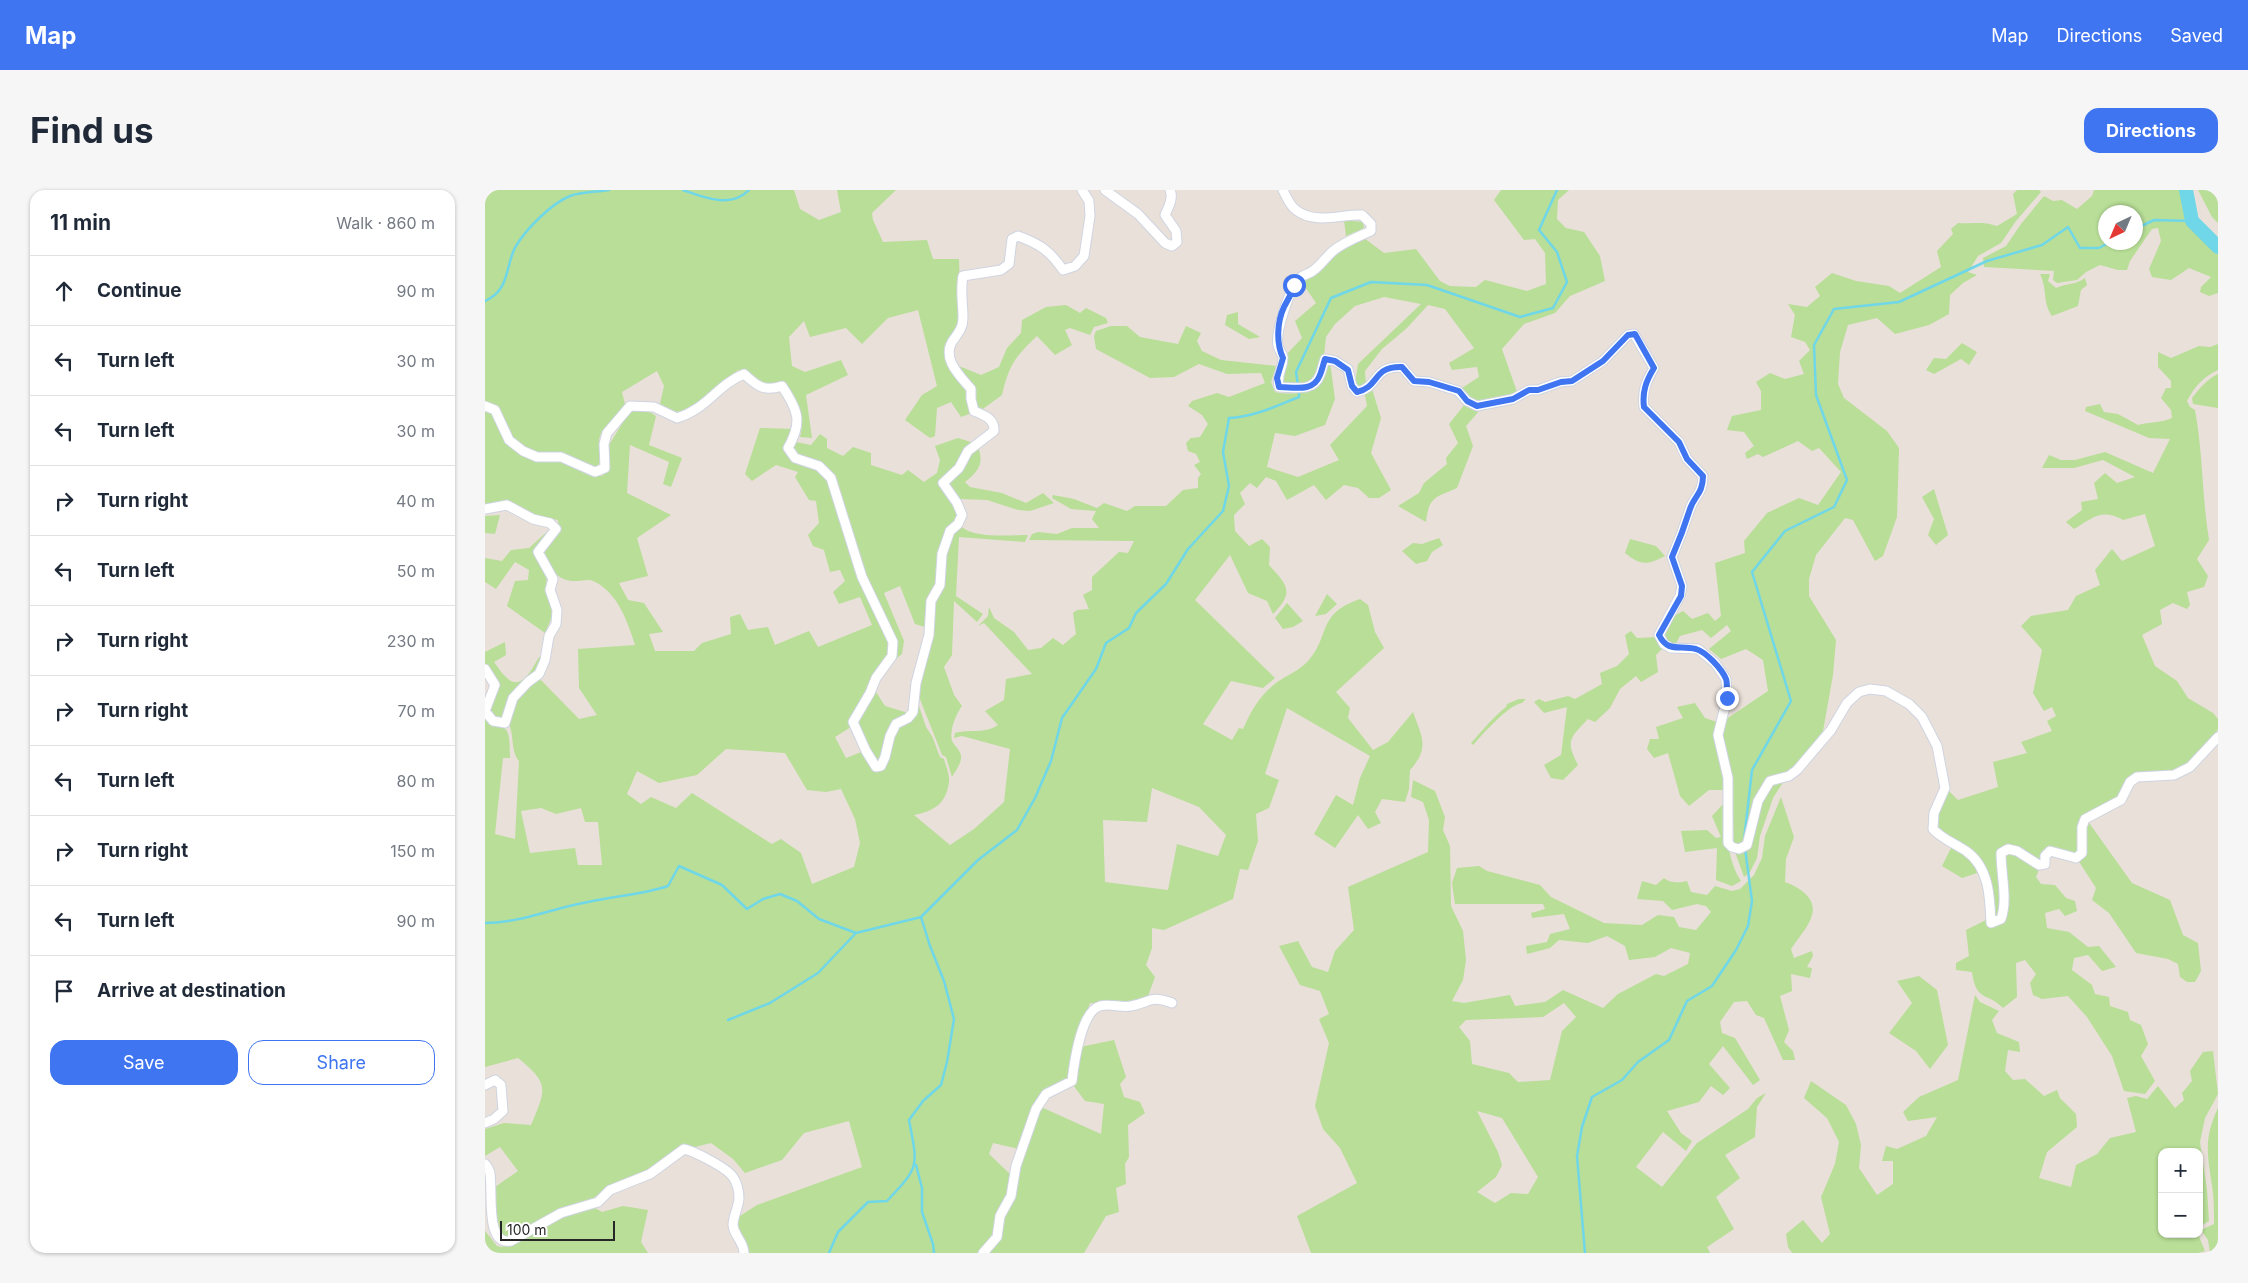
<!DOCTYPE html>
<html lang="en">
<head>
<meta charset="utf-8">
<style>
  body { margin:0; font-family:Inter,sans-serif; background:#f6f6f7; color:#1f2937 }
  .controls { position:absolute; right:15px; bottom:15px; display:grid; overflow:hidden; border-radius:10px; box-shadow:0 1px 4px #0004 }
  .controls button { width:45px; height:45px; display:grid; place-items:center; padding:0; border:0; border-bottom:1px solid #e0e1e3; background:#fff; color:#1f2937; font:25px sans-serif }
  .compass { position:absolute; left:1613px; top:15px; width:45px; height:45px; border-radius:50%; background:#fff; box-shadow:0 1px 4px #0004; rotate:224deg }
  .scale { position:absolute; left:15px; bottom:12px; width:115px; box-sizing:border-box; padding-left:5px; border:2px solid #272727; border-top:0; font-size:14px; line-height:18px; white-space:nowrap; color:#272727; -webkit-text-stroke:4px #fff; paint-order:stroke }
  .stop { position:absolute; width:15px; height:15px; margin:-11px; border:4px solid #3f75f1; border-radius:50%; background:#fff }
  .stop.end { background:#3f75f1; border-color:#fff; box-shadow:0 1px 5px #0008 }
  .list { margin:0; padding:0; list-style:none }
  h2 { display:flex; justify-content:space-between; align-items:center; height:65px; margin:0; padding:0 20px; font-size:21px }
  h2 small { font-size:16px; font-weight:400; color:#747a83 }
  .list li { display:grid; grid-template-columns:32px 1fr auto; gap:15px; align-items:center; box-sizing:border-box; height:70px; padding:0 20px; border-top:1px solid #e0e1e3 }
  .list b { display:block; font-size:19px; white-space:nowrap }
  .list em { font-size:16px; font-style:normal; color:#747a83 }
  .actions { display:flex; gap:10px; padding:15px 20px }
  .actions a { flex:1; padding:11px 0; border:1px solid #3f75f1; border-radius:15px; text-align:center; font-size:18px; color:#3f75f1 }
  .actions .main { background:#3f75f1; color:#fff }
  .icon { flex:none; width:28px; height:28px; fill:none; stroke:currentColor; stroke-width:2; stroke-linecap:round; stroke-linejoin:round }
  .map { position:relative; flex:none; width:1733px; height:1063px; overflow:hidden; border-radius:15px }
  header { display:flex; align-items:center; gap:30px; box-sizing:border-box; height:70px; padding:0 25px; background:#3f75f1; color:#fff }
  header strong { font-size:24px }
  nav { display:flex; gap:28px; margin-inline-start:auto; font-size:18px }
  .intro { display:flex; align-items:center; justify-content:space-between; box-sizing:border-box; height:120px; padding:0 30px }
  h1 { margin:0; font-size:35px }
  .button { padding:12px 22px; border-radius:15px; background:#3f75f1; color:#fff; font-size:18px; font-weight:700 }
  main { display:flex; gap:30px; padding:0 30px }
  aside { flex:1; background:#fff; border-radius:15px; box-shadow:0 1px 4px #0004 }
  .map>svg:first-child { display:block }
  .green { fill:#b8de97; fill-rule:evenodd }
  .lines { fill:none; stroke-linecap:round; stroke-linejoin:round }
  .stream { stroke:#6fd7e8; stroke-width:2.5 }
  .river { stroke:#6fd7e8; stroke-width:14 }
  .street-casing { stroke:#cfd4e0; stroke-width:11 }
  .street { stroke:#fff; stroke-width:9 }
  .route { stroke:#3f75f1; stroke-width:6 }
</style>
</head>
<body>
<header>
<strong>Map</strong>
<nav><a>Map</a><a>Directions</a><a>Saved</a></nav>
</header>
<div class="intro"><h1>Find us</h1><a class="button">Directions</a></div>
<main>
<aside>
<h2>11 min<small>Walk · 860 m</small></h2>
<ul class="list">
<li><svg class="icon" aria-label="ahead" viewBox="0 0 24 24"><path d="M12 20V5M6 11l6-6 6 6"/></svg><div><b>Continue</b></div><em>90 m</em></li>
<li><svg class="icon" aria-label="left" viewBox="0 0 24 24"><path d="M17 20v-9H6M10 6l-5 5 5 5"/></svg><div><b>Turn left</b></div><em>30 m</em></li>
<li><svg class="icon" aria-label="left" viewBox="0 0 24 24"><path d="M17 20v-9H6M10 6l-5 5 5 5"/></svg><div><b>Turn left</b></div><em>30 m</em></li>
<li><svg class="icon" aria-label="right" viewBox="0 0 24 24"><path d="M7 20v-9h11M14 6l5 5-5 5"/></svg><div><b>Turn right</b></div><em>40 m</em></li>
<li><svg class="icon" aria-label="left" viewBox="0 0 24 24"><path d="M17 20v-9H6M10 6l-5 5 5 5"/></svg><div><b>Turn left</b></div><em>50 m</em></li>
<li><svg class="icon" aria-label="right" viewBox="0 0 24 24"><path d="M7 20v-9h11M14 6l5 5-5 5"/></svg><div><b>Turn right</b></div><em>230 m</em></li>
<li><svg class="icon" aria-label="right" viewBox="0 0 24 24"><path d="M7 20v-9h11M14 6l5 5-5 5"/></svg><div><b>Turn right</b></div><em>70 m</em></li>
<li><svg class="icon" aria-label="left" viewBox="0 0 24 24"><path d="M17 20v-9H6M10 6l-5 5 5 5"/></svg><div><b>Turn left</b></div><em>80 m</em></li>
<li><svg class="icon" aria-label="right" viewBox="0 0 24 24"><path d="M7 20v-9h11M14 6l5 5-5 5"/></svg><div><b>Turn right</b></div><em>150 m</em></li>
<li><svg class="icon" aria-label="left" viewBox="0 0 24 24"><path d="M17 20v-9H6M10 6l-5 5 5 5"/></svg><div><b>Turn left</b></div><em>90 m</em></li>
<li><svg class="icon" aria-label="arrive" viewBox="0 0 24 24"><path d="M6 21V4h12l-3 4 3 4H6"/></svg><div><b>Arrive at destination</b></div></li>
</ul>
<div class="actions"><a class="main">Save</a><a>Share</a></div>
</aside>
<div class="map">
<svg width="1733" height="1063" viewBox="0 0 1733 1063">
  <rect width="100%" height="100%" fill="#e9e0d9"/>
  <!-- green -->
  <path class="green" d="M0,0H309L315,19L334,30L356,22L352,0H411L387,23L388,30L398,52L442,50L448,69H474L476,130L461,162L484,200L487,223L476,227L466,212L452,218L450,246L445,248L420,230L437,205L452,196L433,120L403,128L377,154L361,138L325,147L319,131L304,147L307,176L320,182L356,170L363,185L321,205L327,248L315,247C321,223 312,210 296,192C268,199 275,186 253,180L205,219L191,222L175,214L179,196L172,181L137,202L140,214C137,219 134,224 131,228C126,234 117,237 115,246C111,259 122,271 108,280L49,263L28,251L0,212Z
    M1016,0H1084L1073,10L1072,29L1081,38L1099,42L1115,66L1120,91L1085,106L1070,123L1039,134L1017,159L1032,202L993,213L983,208L977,198L994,187L992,177L967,180L964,173L989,158L960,119L943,115L922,138L897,159L880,181L881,197L874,200L870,193L873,174L936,114L899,107L870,116L850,134L841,147L839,166L833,175L832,186L822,195L796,194L800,166L817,148L810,131L831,113L816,91L851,62L879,48L899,63L931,59L955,91L965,96L991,97L1000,90L1042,101L1061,94L1060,63L1050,49L1039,50L1009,10Z
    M1532,0H1554L1556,2L1531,31L1516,53L1493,66L1483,82L1492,85L1478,93L1465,105L1464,124L1444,135L1410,144L1392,128L1363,135L1355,162L1353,194L1359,208L1402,241L1414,258L1412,327L1398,366L1390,371L1368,330L1360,328L1331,365L1324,389V406L1351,450L1348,485L1338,541L1297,594L1288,608L1275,646L1272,668L1265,682L1259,687L1249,659L1247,586L1236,545L1240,530L1283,501L1278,470L1261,459L1236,469L1224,459L1246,441L1242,435L1226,448L1217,440L1195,446L1190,455L1181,453L1177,443L1184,429L1198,421L1207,429L1223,423L1230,431L1236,426L1230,373L1260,363L1259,351L1282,323L1314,308L1333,315L1356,282L1334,258L1327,261L1313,251L1278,267L1273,264L1262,269L1260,263L1269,256L1259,242L1242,240L1247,226L1276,220V201L1271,192L1285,183L1300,189L1319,184L1314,171L1325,160L1320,152L1306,147L1310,125L1303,114L1322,117L1335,106L1330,97L1347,83L1371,91L1404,96L1415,103L1456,77L1452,61L1468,44L1466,39L1473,33C1489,34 1497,31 1512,36L1532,24L1528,4Z
    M1609,0H1696L1704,33L1733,62V103L1724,106L1715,102L1716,97L1726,87L1704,78L1686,90L1667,87L1664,79L1676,51L1673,38L1667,39L1645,71L1642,80H1633L1615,75L1601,82L1592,90L1572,93L1568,90L1569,81L1499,77L1498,68L1521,56L1536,34L1559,6L1568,11L1577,10L1592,19L1607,6ZM1650,22V52H1620V22Z
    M1713,0H1733V33L1727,27Z
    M859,30L878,32L879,38L861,46Z
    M1555,84H1565L1563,91L1571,98C1582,93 1591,95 1600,88L1602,95L1596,100L1593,116L1567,126C1557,111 1563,101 1555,84Z
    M581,115L595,123L601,118L621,128L623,133L609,137L605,145L585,138L580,140L587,155L570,165L552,146C530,167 524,175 517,205L495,221L490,219L469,174L496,185L514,177L522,158L536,143L537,130L561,117Z
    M753,122V134L775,147L764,149L740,135L742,125Z
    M626,136H642L655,147L693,154L701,136L716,143L712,151L717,161L736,170L791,176L786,192L790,202C805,205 818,204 831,197L839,179L845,172L850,209L840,235L810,246L790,243L782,277L813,287L854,270L845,255L882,216L880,205L887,199L896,228L886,263L906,300L894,308H884L873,298L859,295L841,310L829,295L802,310L791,291L781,287L772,298L765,293L755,303L760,314L749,325L750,341L764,356L777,349L785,357L784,375C802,395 810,402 788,424L782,411L763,403L745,365L710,410L790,488L778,498L746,491L718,534L747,550L754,538L758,539C766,521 775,505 791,493C802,485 814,481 823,471C846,446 831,424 875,409L883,415L890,442L899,458L851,502L865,518L863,528L888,560L903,552L928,522C937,547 945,558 925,580L924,599L920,612L897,609L890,622L896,633L883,639L873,625L850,658L829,644L851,605L868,615L875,588L885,566L802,518L780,584L794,590L784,618L771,624L773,651L763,680L755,679L748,709L679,740L667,738V758L661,775L670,787L663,806L645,814L605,813L590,856L585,886L552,914L542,930L534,959L508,953L504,964L527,986C523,1016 514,1040 495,1063H263V1057L252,1036L255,1026L272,1015L377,977L364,931L319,943L297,970L260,983L248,969L226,953L210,957L201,954L193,957L177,972L150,988L23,1048L8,1041L10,997L33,981L15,957L0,966V939L19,933L46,935C61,899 65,894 33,868L0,877V526C26,540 24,538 25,568H18L10,644L30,649L34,571C25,560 30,545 23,532L31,508L53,487L94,529L112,525L94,498L93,459L150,455C143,432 132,401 108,391C104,389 97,391 92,391C73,392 64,378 56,362L74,339L73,330L54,326L22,311L0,316V221L5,220L22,253L75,271L107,285L117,286L125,278L124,255L146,219L162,220L171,226L164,255L197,268L186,297L178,294L184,272L145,255L142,303L186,325L152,348L163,386L134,393L143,410L159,413L178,442L164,444L170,461H209L217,453L246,444L245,427L255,424L263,440L283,437L290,455L324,441L333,457L387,435L375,407L354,414L348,402L360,391L355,380L345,382L339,360L328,356L323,345L334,333L331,311L324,310L310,287L313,282L291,275L267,291L260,284L275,238L309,239L303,259L334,279L344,290L405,454L404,461L366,537L350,547L361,568L379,561L389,579L397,580L401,575L414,535L430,511L433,513L441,537L447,546L455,567L459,569C461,576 465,586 464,592C461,615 448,621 429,625L465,655L489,639L519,612L525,559L477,546L469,548L470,543C485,539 500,544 513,535L500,521L519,510L521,489L547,484L499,433L493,436L503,426L504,417L509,428L529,442L543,460L556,458L568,448L578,455L591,444L588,423L592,420L604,419L598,405L607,400V387L634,362L643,363L649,351L544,350L547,344L553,342L572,344L587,338H614L607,329L611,321L586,319L567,308L568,305L589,309L612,318L619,313L642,321L650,316H681L698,300L713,298V288L716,284L709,275L715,272L711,264L703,261L701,253L706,248L715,247L723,234L717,225L703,216L707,211L732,203L744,207L780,193L776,183L742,184L714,174L689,187L665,188L611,159L609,146L611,141ZM241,559L300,563L322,600L341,602L356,599L370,629L375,653L369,677L327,694L316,663L296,649L287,654L207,603L191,618L166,607L156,614L142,604L152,581L174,593L212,585ZM667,598L714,617L741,645L733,666L692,654L683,700L620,692L618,630L662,632ZM56,618L71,624L96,618L100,632H113L117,675H93L90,658L45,663L36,621Z
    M1477,153L1492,162L1484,175L1476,169L1449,184L1441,180L1449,168L1461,169Z
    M1733,154V180C1718,187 1710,196 1702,211L1705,217L1710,220C1718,263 1717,307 1724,350L1712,369L1723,386L1719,397L1702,402L1705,415L1702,419L1688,413L1675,420L1677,434L1657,445L1670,476L1692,491L1703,508L1728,523L1733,529V539L1726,550L1701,575L1687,583L1651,585L1643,588L1633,608L1599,627L1595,662L1590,666L1565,659L1559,673L1532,660L1514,662L1519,718L1509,731L1495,672L1455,645L1448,631L1463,600L1473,610L1513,597L1508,572L1542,563L1536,552L1567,541L1562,531L1571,526L1567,517L1559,521L1548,503L1557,460L1536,436L1546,426L1583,420L1591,406L1615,395L1610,380L1627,359L1637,371L1670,356L1660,324L1638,330C1616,318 1608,328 1589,339L1581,332L1597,320L1596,312L1613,309L1609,293L1620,283L1632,293L1650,287L1618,270L1589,278H1557L1564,265L1576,270H1590L1620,262L1668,283L1685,249L1664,248L1600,221L1601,217L1615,214L1619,222L1633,224L1653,235C1664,232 1677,233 1687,228L1686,220L1676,208L1681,198H1686V191L1673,177V162L1686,168L1714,156L1725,157Z
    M1733,184V218L1708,214L1707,208C1715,198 1722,189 1733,184Z
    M980,214L994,221L981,236L988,256L972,298C949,308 944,307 941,332L913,316L934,303L939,293L962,274L961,268L973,253L964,234Z
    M335,244L342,249V258L358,266L368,257L386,263V275L417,285L423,280L439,292L452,283L455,270L450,256L473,248L489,253L472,278L457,291L475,325L463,341L453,396L440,437L430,434L415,396L399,403L419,451L417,464L403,475L409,464L379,385L348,286L311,265L307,259L311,252L326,255Z
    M492,255C500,272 494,281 480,292L485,297L517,303L541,313L558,303L569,313L545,321L533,320L502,310L475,309L477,314L463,298L464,289Z
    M1449,299L1463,345L1451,355L1443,345L1449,329L1437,307Z
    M15,325L10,344L0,343V326Z
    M475,335C486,349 525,345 543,345L540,352L474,347L471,406L498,424L492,432L469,411L467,465L459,477L469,505L477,516C471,524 464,541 467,551C470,557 477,561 476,569C475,575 470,582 467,587L461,567L457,565C450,546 442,528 435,509L430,506L461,350Z
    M65,339L66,342L49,361L62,386L61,398L67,422L66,429L60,443L22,416L30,391L43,390L44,380L30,372L11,399L0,392V368L17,371L26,360L44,358Z
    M954,348L958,355L947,362L942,371L931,374L917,361L928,353L937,354Z
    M1145,349L1171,356L1180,366C1163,375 1156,376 1140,363Z
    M842,404L852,414L841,424L830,426Z
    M802,413L818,431L808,437L798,439L790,428Z
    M1146,441L1152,448L1173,447L1178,458L1171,465L1173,482L1156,492L1151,486L1135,499L1125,518L1110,532L1103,529C1085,548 1080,550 1093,575L1078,590L1066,588L1059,575L1076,565L1082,517L1059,523L1049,512L1054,509L1060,512L1083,506L1090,509L1117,494L1115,483L1132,476L1144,464L1140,445Z
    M20,452L21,465L9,472C13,477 17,484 22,488C37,502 48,477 54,467L59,469L17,531L9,529L3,520L12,493L0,475V462Z
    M391,502L400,516L423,523L410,532L395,573L392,574L371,531Z
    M1034,509H1041L1037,513C1023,515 998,544 988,555L986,553C996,542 1009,526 1021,517L1022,514Z
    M1210,513L1220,528L1232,532L1241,588L1239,600H1224L1204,616L1195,606L1183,563L1169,568L1162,559L1165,549H1174L1171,537L1198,528L1192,517Z
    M928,590L950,601L960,627L958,640L965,656L966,716L978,741L981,770L978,790L967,811L979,813L1025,805L1030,816L1060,812L1078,800L1118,818L1133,804L1171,784L1179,786L1203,774L1205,763L1186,758L1170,767L1144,770L1140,756L1122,746L1103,753L1074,750L1065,758L1042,764L1041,756L1062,752L1065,744L1085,739L1079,724L1047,728L1046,723L1060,719L1058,714H970L967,693L972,678L994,676L1002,681L1055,695L1066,707L1119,733L1157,735L1173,725L1189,727L1194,737L1211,740L1226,722L1221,716L1212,714L1187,720L1178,711L1152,709L1157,691L1171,695L1179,688C1184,693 1195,693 1202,691L1206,702L1222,705L1230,696L1247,701L1255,699L1269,685L1277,668L1280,646L1296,607L1309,647L1301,669L1300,692C1314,697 1332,708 1327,725C1324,737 1312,749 1306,759L1309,768L1327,761L1328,766L1322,777L1327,778L1325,788L1306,784L1307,801L1295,806L1304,840L1299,852L1308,861L1310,870H1298L1279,828L1271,825L1262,811L1249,812L1235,832L1237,843L1250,848L1275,890L1268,895L1238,856L1224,874L1245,898L1238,905L1226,896L1214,912L1182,921L1196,943L1207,951L1201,961L1178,942L1151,977L1177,997L1212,953L1263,919L1272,908L1281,903L1272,917L1270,947L1240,965L1255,988L1231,1007L1249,1039L1222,1057L1225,1063H826L812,1026L872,993L855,958L838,939L830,916L844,853L834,829L844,824L835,801L815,795L794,756L813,751L827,777L843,782L850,761L869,740L863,697L943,662L944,630L938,612L926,607ZM1079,813L1091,827L1077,841L1065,890L1033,892L1024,883L987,874L985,851L974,837L981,830L1058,827ZM992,921L1017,928L1053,987L1043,1004L1026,1003L1010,1013L992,1002L1011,987L1017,975L1013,962Z
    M1242,610C1245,640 1238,662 1256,691L1247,696L1231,690L1232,658L1200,662L1196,641L1222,640L1231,648L1236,647L1227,626Z
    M1602,630L1647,693L1685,710L1698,745L1713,753L1716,781L1710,792H1702L1695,787L1693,774L1683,769L1651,763L1624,723L1607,710L1611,698L1593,670Z
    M1467,656L1492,674V683L1477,688L1457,676Z
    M1523,660L1555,677L1551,687L1556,694L1570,695L1581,708L1590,711L1592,721L1580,726L1574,719L1560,723L1562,738L1584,742L1603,757L1614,756L1631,777L1617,781L1603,765L1589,768L1587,780L1607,795L1610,804L1624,807L1625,816L1643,822L1645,830L1656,835L1663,854L1656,866L1670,891L1660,904L1639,901L1627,866L1602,827L1583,806L1557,809L1548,805L1545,793L1551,784L1540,770L1531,773L1532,807L1518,818C1502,802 1491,812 1487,782L1471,780V773L1484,766L1481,740L1503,729L1518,731L1517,664Z
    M1434,786L1452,800L1463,855L1445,879L1431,861L1404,843L1427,813L1412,791Z
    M1490,805L1495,812L1514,821L1507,830L1512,843L1534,852L1535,862L1523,860L1520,881L1528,890L1540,889L1559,906L1572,900L1575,908L1591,924L1592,937L1562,962L1554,988L1586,997L1591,975L1612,964L1625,948L1651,942L1642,908L1651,906L1662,909L1673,896L1690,918L1699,910L1697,903L1707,891L1705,881L1718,862L1728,861L1733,904L1720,928L1715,952L1722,1000L1724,1031L1714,1037V962H1677V1044H1713L1720,1061L1713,1063H1307L1303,1057L1301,1044L1318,1030L1337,1053L1345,1044L1336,1007L1350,974L1354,952L1342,928L1319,908L1326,891L1361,915L1371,934L1376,955L1374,978L1392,1005L1408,994V971H1397L1401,956L1412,959L1441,946L1452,927L1423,931L1418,922L1434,907L1473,890Z
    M629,850L641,887L635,894L639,907L655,912L660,923L643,935L644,967L640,974L641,994L631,998L634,1022L621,1026L599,1063H502C518,1028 530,992 543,957C548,943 549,930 556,917L616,944L619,914L600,911L588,895L595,857Z
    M1733,918V1063H1725L1723,1050L1716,1040L1729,1034C1729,1021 1729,1007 1727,995C1722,964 1719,947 1733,918Z
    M107,1016L117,1022L138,1016L163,1020L156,1052L163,1063H0V1041L12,1056L16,1057L32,1053L66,1031Z"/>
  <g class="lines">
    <!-- stream -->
    <path class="stream" d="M198,0C218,7 246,19 264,0
      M1650,39L1669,30L1707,31
      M0,111C26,100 20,74 31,56C41,39 67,13 85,6C96,2 112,2 124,0
      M813,195L811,182L846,108L886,92L942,95L1035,127L1068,118L1082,92L1072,62L1054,40L1072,0
      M1259,650L1267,580L1306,511L1267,382L1300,341L1349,317L1362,290L1331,205L1329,155L1349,119L1414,112L1502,71L1557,55L1583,37L1595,58H1614L1625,52
      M0,733C35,733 68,718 103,712C130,706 156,705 183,696L194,676L237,695L262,719L278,709L295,704L312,711L334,729L371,743
      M243,830L285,813L333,783L371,743L436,727L493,670L532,640L550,608L566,571L577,528L611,479L621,453L644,438L651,423L681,394L703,359L738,321L744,296L738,262L744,228C769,227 791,216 814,207V201
      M431,975L437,998V1022L448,1054L449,1063
      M344,1063L353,1042L383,1012L402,1011C435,976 433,977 424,930L438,911L456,895L462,872L469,829L459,791L445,756L436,727
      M1100,1063L1092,966L1097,937L1107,907L1137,890L1153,872L1184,850L1202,811L1227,796L1251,760L1263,736L1267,711L1260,658"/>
    <!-- river -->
    <path class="river" d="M1701,0L1707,31L1733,57"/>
    <defs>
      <path id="street" d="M620,0L653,24L680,53L687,56L692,52L691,41L680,25C683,18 689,8 685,0
        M798,0C801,6 805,16 811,20C830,35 857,24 877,25L886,34V41C873,47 859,52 848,61C841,67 836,75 829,80C825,84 819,84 815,88C805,97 790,142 793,156C794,160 797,163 798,167C799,177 791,183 794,197C809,197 828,203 835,185C837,180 838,175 840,169L850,171L863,179L867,196L872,202C895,197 887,176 917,177L929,191L944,192L973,201L982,211L992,216L1028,209L1044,200H1053L1075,192L1087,191L1118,171L1143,145L1149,144L1169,178C1161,191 1157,202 1159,217L1194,252L1202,269L1218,286C1218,304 1209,306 1205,319C1200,335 1194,351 1187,367L1197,396L1195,406L1174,445L1179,454L1186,458L1213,459L1230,473L1241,489L1242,508L1233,545L1243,588V653L1247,657L1254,659L1262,655L1273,611L1285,591L1304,586L1312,580L1346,540L1362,513L1374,502L1385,499L1401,501L1424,514L1437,527L1452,556L1460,598L1449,623L1448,639C1457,649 1469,653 1481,661C1504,677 1505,707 1506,733L1516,729C1523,710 1516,685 1516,663L1523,659L1532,661L1554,675L1560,674V666L1565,661L1591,668L1597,663V637L1600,629L1636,610L1645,592L1652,587L1689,585L1705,577L1733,547
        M0,216L10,220L24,250L38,261L52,267H76L110,282L120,278L119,254L122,243L145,216L169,217L192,228C222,219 232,195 259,184C272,196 279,202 297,196C313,220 318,232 303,258L310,268L334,276L346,288L377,387L408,452L407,466L391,488L385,503L368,532L381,561L391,577L396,576L400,567L405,546L411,534L423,528L428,522L431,493L444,445L446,411L455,395L457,364L465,341L473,334L477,325L472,313L458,293L474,278L483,261L509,241C510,229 499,225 489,221L486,209V199C474,185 455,167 469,149C474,142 478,137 478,128C478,113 475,100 478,86L516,80L524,74L527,49L533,46C555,54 565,61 578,80L590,76L599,66L605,26L604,11L597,0
        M0,319L22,315L48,329L65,333L71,339L53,362L68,389L65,400L72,420L71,434L64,446L60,470L54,484L43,492L28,508L20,533L8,531L0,521L10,495L0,479
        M0,895L10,890L16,895L18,921L9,929L0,933
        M0,974C2,976 5,981 5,984C8,1003 0,1056 26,1051L76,1023L113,1012L125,1000L165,984L199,959C209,961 242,978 248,987C253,994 254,1001 254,1009C253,1018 248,1027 248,1035C249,1046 259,1052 259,1063
        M498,1063L512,1047L515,1026L526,1006L531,976L551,919L561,904L587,891C589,874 596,821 615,816C624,813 636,818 646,816C666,812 665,805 687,813"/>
    </defs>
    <!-- street casing -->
    <use href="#street" class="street-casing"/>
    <!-- street -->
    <use href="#street" class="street"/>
  </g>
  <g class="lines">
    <!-- route -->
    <path class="route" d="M809,95C807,104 803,109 799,117C792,132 791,153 798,168L792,188L794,197C809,197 828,203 835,185C837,180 838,175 840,169L850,171L863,180L867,196L872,202C895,197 887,176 917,177L929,191L944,192L974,201L982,211L992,216L1028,209L1044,200H1053L1076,192L1087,191L1118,171L1143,145L1150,144L1169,178C1161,191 1157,202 1159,217L1194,252L1202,269L1218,286C1218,304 1209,306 1205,319C1200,335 1194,351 1187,367L1197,396L1196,406L1174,445C1183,463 1194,455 1211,459C1221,462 1237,479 1241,489C1243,494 1241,503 1242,508"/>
  </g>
</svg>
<div class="controls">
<button>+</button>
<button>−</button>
</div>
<svg class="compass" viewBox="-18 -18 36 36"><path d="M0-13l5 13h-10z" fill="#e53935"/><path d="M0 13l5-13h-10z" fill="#747a83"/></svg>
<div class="scale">100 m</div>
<div class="stop" style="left:809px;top:95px"></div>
<div class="stop end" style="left:1242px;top:508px"></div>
</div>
</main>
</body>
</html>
